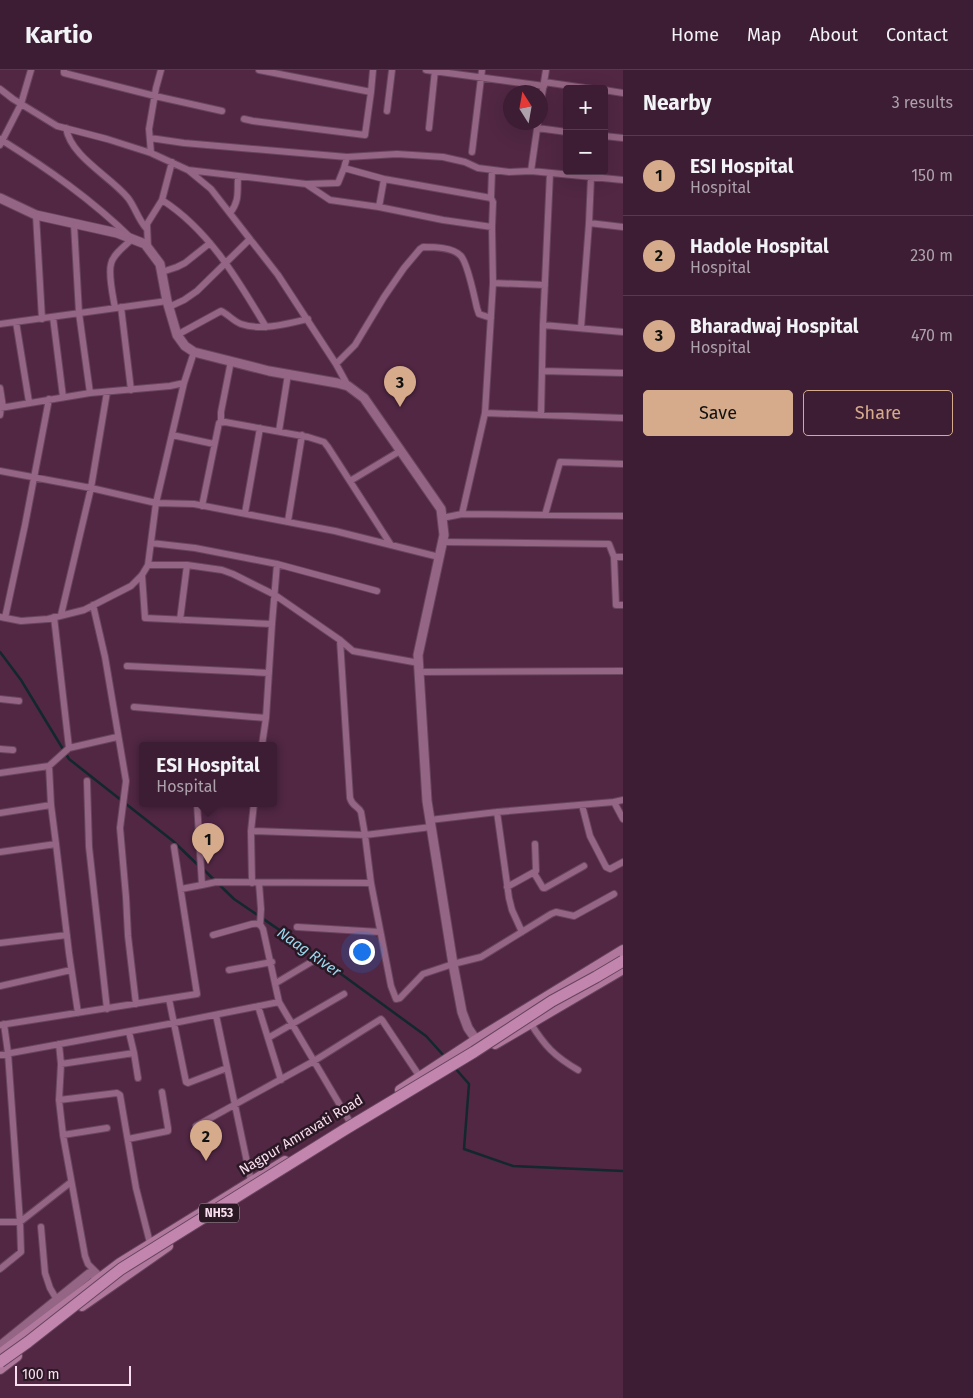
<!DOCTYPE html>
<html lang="en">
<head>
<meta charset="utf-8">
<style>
  body { margin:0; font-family:"Fira Sans",sans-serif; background:#482a3f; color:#f1f3f6 }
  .controls { position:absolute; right:15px; top:15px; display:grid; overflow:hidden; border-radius:5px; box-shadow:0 5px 20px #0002 }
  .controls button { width:45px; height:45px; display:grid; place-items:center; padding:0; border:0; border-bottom:1px solid #563b4e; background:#3d1d33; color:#f1f3f6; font:25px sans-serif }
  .compass { position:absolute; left:503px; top:15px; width:45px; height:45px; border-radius:50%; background:#3d1d33; box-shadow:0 5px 20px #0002; rotate:349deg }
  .scale { position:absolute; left:15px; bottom:12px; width:116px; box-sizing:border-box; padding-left:5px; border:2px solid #f9deef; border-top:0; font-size:14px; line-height:18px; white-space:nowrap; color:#f9deef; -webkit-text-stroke:4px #2b1825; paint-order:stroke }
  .you { position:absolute; left:361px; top:881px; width:18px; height:18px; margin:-12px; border:4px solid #fff; border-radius:50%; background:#1a73e8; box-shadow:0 0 0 8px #1a73e833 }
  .badge { display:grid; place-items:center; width:32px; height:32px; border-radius:50%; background:#d6ab8b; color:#111; font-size:16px; font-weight:700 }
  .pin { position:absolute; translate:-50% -41px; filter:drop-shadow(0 1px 2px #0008) }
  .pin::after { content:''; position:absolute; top:26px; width:18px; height:15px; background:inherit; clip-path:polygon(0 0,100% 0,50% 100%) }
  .popup { position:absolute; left:139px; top:672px; width:138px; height:65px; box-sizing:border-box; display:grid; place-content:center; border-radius:5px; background:#3d1d33; filter:drop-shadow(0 1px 4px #0005); font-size:16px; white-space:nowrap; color:#ada2ac }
  .popup b { font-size:19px; color:#f1f3f6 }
  .popup::after { content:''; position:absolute; left:50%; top:100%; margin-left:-10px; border:10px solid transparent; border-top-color:#3d1d33 }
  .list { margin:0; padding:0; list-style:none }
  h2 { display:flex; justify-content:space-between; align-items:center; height:65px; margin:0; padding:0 20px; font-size:21px }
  h2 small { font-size:16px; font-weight:400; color:#ada2ac }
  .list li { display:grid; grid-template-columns:32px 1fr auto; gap:15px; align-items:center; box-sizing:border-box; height:80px; padding:0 20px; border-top:1px solid #563b4e }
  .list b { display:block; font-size:19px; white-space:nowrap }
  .list p { margin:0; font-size:16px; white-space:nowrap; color:#ada2ac }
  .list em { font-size:16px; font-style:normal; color:#ada2ac }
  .actions { display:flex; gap:10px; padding:15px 20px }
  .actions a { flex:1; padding:11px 0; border:1px solid #d6ab8b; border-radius:5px; text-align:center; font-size:18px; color:#d6ab8b }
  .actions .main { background:#d6ab8b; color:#111 }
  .map { position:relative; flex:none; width:623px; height:1328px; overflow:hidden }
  header { display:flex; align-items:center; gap:30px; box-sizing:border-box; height:70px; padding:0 25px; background:#3d1d33; border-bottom:1px solid #563b4e }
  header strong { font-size:24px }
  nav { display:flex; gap:28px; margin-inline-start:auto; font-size:18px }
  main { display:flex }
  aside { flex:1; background:#3d1d33 }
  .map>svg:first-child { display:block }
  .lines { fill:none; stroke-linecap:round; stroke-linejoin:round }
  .stream { stroke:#12272e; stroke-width:2.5 }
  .street-casing { stroke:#68445d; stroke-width:8 }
  .secondary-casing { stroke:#68445d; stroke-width:11 }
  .primary-casing { stroke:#68445d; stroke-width:12 }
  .street { stroke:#946584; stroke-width:6 }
  .secondary { stroke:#946584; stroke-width:9 }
  .primary { stroke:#b0789d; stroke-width:10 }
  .highway-bridge-casing { stroke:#68445d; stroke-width:13; stroke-linecap:butt }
  .highway-bridge { stroke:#c285ae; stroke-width:11 }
  .labels { text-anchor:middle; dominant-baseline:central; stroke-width:5; stroke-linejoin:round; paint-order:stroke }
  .shield { fill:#2b1825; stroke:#bba3b2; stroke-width:1 }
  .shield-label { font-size:12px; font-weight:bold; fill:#f9deef }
  .street-label { font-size:14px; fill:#f9deef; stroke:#2b1825 }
  .water-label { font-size:15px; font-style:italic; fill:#9adaef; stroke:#2b1825 }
</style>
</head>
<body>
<header>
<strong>Kartio</strong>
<nav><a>Home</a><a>Map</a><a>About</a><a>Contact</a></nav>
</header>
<main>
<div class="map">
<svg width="623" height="1328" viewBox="0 0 623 1328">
  <rect width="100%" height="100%" fill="#512744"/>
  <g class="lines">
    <!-- stream -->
    <path class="stream" d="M0,582L21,610L69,689L173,771L199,796
      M203,799L234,829L300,874L426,966L445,987
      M455,998L469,1014L464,1079L513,1096L623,1101"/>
    <defs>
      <path id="street" d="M64,0V3L155,26L222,41
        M259,0L371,22L373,0
        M426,0L544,16
        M544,12L592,19
        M0,19L13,29L57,56L107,69L151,83L188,100L211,119L278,205L336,294L348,316
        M604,20L623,23
        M540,37L546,0
        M387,41L392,0
        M244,49L253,51L365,65L371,22
        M538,52L531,101L623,110
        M66,58C71,87 110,106 128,128C135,137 138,149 146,158
        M429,58L435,0
        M537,58L567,62
        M604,66L623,68
        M150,68L184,73L347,87L397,84L443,87L465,92L478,98L509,102L531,101
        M0,69C48,99 91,129 132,169C125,176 113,184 111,194C108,205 113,226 115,238
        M0,75L21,34L31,0
        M472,82L482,0
        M151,83L149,59L156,18L161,0
        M188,100L306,114L330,130L379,137L443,150L492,157L493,132L491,128L384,109L344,98L347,87
        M591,107L589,153L623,157
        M306,114L338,113L344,98
        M491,128L492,100
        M162,130C209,160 238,210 266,257
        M379,137L384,109
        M230,143C240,131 237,121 238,106
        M36,145L42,249
        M74,154L79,243L90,323
        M492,157L493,213L485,343L462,444L623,446
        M148,178L147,154L162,130L172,92
        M162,202L177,197L185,193L210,173
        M493,213L545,215
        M121,237L131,320
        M169,237L184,230L197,221L250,169
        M53,247L63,327
        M16,252L29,332
        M0,254L167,231
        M543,255L623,262
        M581,258L589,153
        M177,265L221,241C228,244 233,251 241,254C261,261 287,254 308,249
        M336,294L355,275L384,227L404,198L420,179L423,177C434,177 453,177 461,186C468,194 474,226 477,238L479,244L491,248
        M542,301L623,303
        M184,313L194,282
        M0,318L3,337
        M0,338L90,323L170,316L184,313L156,433L148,495L142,505L131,516L84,540L48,549L21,551L0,547
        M485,343L623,348
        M0,345L1,338
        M541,345L543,255L550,103
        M221,352V342L231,291
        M279,361L288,304
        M172,365L214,374
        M0,401L91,418L156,433L194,434L335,461L439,487
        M350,411L400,381
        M202,436L219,353L225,352L308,367L324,372L328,377L391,475
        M245,443L260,358
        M545,445L560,392L623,394
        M442,448L462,444
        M288,451L302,365
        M442,472L609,474L614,487
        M151,473L195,478L277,494L377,521
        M623,487H614L616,535H623
        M148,495H187L222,500L233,504L275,525L340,570L353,581L419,593
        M142,505L145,548L272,554L266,648L262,675
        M93,535L105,587L126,711L120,758L126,827L128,866L136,934
        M61,545L91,418L107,322
        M54,547L69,678L117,667
        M5,548L25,455L49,329
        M180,550L187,495
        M272,554L277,494
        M340,570L350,728C352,736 358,736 361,742L365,765L431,757
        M127,596L269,603
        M419,602L623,601
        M0,629L19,631
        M134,637L266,648
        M0,679L13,680
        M0,703L49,696
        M87,711L89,777L107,939
        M614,732L623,730
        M197,733L202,815L216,812L371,813
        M51,735L49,696L69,678
        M582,735L590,766L606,797L610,799L623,792
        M497,742L509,828L512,840L522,862
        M0,743L51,735L56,774
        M430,750L497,742L614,732L623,749
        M251,761L365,765L371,813L391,916L396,929L400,928L423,904L453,894L481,887L551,844L556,842L574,846L614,824
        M0,782L56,774L69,883L78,943
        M534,803L543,818H545L584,796
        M252,813L251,761L254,733
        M259,813L261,839L260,855
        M507,817L536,801L535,774
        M181,819L202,815
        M297,857L380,862
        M0,873L67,865
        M229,900L272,892
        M276,913L313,891
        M0,916L71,900
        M169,929L186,1012L188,1013L227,998
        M279,932L350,1052
        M258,936L281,1010
        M216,945L251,1111
        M531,954C545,976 554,986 578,1000
        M0,955L197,924L174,777
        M268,968L344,924
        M59,974L61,994L59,1030L63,1065L85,1186L88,1194L99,1205
        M134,983L138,1008
        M0,985L174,953L279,932L263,859C260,854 259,853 252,854L213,865
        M61,994L134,983L129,962
        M59,1030L117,1023L120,1025L136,1118L150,1173
        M196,1056L314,991L381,949L382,950L420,1007
        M63,1065L107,1058
        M128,1069L168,1061V1058L162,1022
        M0,1152H20L71,1112
        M41,1157L45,1203L50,1218L57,1230
        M0,1199L21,1182L20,1152L8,983L4,954"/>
      <path id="secondary" d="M0,128L36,145L117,163L145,174L160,194L167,231L177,265L185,276L194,282L269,301L337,313L348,316L364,328L441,439L444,465L418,585L427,731L453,894L462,942L468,958L479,974
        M0,1276L89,1204L92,1203L98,1208"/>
      <path id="primary" d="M495,974L623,899
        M400,1020L476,970L623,880
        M82,1236L168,1176
        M0,1284L120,1193L285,1091
        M0,1299L17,1286"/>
    </defs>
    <!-- street casing -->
    <use href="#street" class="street-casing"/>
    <!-- secondary casing -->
    <use href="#secondary" class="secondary-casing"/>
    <!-- primary casing -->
    <use href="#primary" class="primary-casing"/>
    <!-- street -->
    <use href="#street" class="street"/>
    <!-- secondary -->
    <use href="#secondary" class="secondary"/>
    <!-- primary -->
    <use href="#primary" class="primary"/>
    <defs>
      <path id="highway-bridge" d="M0,1292L28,1272L121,1199L344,1060L474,982L552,931L596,907L623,891"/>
    </defs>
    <!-- highway-bridge casing -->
    <use href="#highway-bridge" class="highway-bridge-casing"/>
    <!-- highway-bridge -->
    <use href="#highway-bridge" class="highway-bridge"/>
  </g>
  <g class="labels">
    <!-- shield labels -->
    <rect class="shield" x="199" y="1133.5" width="40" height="19" rx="4"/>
    <g class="shield-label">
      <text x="219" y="1143">NH53</text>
    </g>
    <!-- street labels -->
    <g class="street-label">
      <text transform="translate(301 1065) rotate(-31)">Nagpur Amravati Road</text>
    </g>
    <!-- water labels -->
    <g class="water-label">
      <text transform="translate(309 882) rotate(35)">Naag River</text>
    </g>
  </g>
</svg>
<div class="controls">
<button>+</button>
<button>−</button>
</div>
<svg class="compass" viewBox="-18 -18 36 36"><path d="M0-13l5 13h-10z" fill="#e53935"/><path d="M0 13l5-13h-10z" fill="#ada2ac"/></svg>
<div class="scale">100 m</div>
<div class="you"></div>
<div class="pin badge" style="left:208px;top:794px">1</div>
<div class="popup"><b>ESI Hospital</b>Hospital</div>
<div class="pin badge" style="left:206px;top:1091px">2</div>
<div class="pin badge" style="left:400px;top:337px">3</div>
</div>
<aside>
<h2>Nearby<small>3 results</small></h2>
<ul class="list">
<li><span class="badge">1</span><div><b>ESI Hospital</b><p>Hospital</p></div><em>150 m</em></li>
<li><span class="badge">2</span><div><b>Hadole Hospital</b><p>Hospital</p></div><em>230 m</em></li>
<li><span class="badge">3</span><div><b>Bharadwaj Hospital</b><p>Hospital</p></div><em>470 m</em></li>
</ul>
<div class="actions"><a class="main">Save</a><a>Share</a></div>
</aside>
</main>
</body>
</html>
